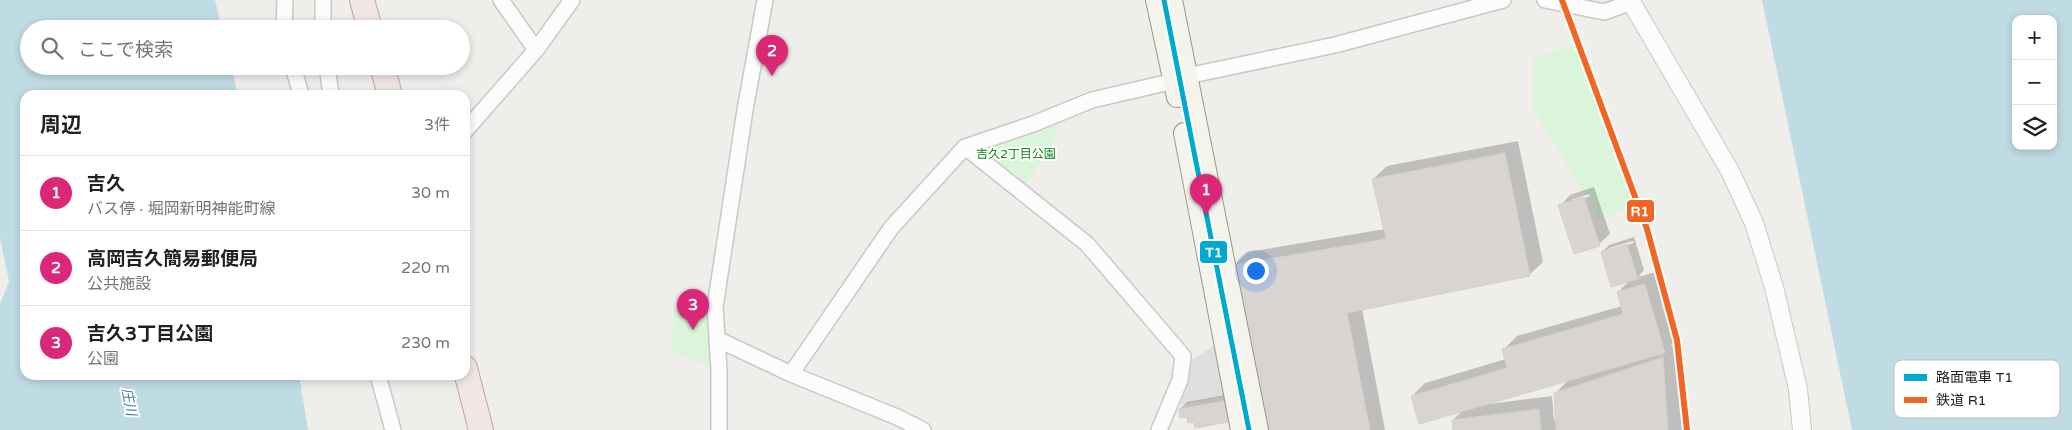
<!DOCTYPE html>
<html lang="ja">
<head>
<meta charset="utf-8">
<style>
  body { margin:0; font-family:"Varela Round","Noto Sans JP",sans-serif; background:#f2f2f2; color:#202124 }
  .controls { position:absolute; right:15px; top:15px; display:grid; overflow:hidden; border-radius:10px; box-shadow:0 2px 8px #0003 }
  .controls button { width:45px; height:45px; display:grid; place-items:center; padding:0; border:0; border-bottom:1px solid #e0e0e0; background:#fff; color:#202124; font:25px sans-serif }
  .you { position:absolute; left:1255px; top:270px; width:18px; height:18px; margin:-12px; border:4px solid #fff; border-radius:50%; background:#1a73e8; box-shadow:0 0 0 8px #1a73e833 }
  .badge { display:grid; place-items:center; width:32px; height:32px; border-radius:50%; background:#db2777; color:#fff; font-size:16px; font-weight:700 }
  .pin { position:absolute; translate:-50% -41px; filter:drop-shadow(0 1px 2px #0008) }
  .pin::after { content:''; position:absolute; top:26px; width:18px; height:15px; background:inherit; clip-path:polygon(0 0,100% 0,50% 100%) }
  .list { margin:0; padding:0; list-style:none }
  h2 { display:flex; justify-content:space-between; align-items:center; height:65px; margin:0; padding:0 20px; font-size:21px }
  h2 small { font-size:16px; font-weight:400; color:#757577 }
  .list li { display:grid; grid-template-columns:32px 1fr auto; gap:15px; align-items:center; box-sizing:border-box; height:75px; padding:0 20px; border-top:1px solid #e0e0e0 }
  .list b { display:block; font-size:19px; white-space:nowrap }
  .list p { margin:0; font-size:16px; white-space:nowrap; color:#757577 }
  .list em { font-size:16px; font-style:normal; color:#757577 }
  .icon { flex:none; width:28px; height:28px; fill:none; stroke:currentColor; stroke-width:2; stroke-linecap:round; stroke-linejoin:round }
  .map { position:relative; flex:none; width:2072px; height:430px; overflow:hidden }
  .search { position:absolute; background:#fff; box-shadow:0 2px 8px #0003; left:20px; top:20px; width:450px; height:55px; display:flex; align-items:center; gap:12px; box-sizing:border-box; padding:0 18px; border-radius:28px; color:#757577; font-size:19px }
  .panel { position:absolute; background:#fff; box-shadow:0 2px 8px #0003; left:20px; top:90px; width:450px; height:290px; border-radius:15px }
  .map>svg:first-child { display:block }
  .park { fill:#daf5da }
  .parking { fill:#e0dfde }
  .water { fill:#bfdbe3; fill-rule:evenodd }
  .shadow { fill:#0003; fill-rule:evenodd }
  .building { fill:#d7d4d2; stroke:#d3d0cc }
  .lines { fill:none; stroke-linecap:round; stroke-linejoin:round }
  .minor-casing { stroke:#c9c8c7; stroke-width:18 }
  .tertiary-casing { stroke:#c9c8c7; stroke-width:20 }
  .secondary-casing { stroke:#999a82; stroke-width:22 }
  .trunk-casing { stroke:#c5a2ac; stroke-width:26 }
  .minor { stroke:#fdfcfc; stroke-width:15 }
  .tertiary { stroke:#fdfcfc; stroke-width:18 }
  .secondary { stroke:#f4f4ed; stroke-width:20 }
  .trunk { stroke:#f0e6e4; stroke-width:24 }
  .rail { stroke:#ccc; stroke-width:4; stroke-dasharray:10 10; stroke-linecap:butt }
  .rail-1-casing { stroke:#fff; stroke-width:10 }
  .rail-1 { stroke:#f26522; stroke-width:6 }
  .tram-1-casing { stroke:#fff; stroke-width:9 }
  .tram-1 { stroke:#00a9ce; stroke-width:5 }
  .labels { text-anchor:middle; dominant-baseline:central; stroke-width:4; stroke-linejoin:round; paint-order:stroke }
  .park-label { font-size:12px; fill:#0c8416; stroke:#fff }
  .water-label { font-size:14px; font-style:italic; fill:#4a7aab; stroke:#fff }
  .key { fill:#fff; stroke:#bdbdbd; stroke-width:1 }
  .key-label { font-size:14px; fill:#222 }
  .line-badge { stroke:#fff; stroke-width:2 }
  .badge-label { font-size:14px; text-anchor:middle; font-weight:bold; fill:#fff }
</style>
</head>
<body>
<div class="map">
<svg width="2072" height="430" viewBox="0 0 2072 430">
  <rect width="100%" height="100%" fill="#f0eeeb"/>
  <!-- park -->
  <path class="park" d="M1573,43L1636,204L1601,221L1533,109V59Z
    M1065,110L1052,144L1021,191L965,147Z
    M695,296L714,298L713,368L673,352V312Z"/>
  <!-- parking -->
  <path class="parking" d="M1217,344L1226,396L1180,405L1185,390V364Z"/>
  <!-- water -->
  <path class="water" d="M0,0H215L222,29H29V66H231L238,95H25V375H299L308,430H0V304L9,281L0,238Z
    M1762,0H2072V430H1852ZM2016,19H2053V146H2016Z"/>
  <!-- shadow -->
  <path class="shadow" d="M1518,141L1543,262L1529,275L1362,309L1385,430H1266L1234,265L1248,252L1385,229L1373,179L1387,166Z
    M1594,187L1610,234L1599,244L1560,206L1570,195ZM1589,194L1590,196L1571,203V200Z
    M1634,237L1644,270L1638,277L1659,271L1678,338L1670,346L1676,344L1682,430H1454L1453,420L1463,410L1412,396L1425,383L1506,359L1504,349L1517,336L1622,306L1618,292L1631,279L1602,252L1609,245ZM1633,241L1634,243L1609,250V248ZM1569,379L1555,394L1557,420H1554L1552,396L1489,404L1488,403Z
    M1231,394L1234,414L1227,421L1188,415L1180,409L1187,402Z"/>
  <!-- building -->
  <path class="building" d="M1505,153L1530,276L1347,313L1370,430H1265L1233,265L1386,239L1372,179Z
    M1584,197L1600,246L1574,254L1558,205Z
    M1627,244L1638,279L1611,287L1601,252Z
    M1645,284L1665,353L1419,424L1411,396L1507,368L1502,349L1623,314L1617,292Z
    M1663,357L1668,430H1556L1554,393Z
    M1224,401L1228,422L1195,428L1194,422L1188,423L1187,417L1180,418L1179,409Z
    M1539,409L1541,430H1453L1452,420Z"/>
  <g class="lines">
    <defs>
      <path id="minor" d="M323,0V29
        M501,0L536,50
        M1545,0L1604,12L1632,2
        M284,29L285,0
        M293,66L301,95
        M327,66L331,95
        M465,131L536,50L572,0
        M965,147L1087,244L1183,356L1180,380L1159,430
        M717,339L791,374L897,417L923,430
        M791,374L891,228L965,147L1033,124L1092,100L1174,81L1187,76L1335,45L1503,0
        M378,375L393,430
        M719,430V370L715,307L745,110L765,0"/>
      <path id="tertiary" d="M1630,0L1730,171L1754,223L1774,287L1798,389L1802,430"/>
      <path id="secondary" d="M1156,0L1177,97
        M1172,0L1258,430
        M1184,133L1241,430"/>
      <path id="trunk" d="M362,0L370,29
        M382,66L390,95
        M465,368L481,430"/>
    </defs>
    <!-- minor casing -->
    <use href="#minor" class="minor-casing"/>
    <!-- tertiary casing -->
    <use href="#tertiary" class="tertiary-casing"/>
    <!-- secondary casing -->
    <use href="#secondary" class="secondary-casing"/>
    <!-- trunk casing -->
    <use href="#trunk" class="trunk-casing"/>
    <!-- minor -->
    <use href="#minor" class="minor"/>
    <!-- tertiary -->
    <use href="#tertiary" class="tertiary"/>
    <!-- secondary -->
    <use href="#secondary" class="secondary"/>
    <!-- trunk -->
    <use href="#trunk" class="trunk"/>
    <!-- rail -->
    <path class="rail" d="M1562,0L1647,229L1677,340L1687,430"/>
    <defs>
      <path id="rail-1" d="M1562,0L1647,229L1677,340L1687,430"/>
    </defs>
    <!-- rail-1 casing -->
    <use href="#rail-1" class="rail-1-casing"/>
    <!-- rail-1 -->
    <use href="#rail-1" class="rail-1"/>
    <defs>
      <path id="tram-1" d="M1164,0L1249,430"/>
    </defs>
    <!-- tram-1 casing -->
    <use href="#tram-1" class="tram-1-casing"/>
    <!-- tram-1 -->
    <use href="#tram-1" class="tram-1"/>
  </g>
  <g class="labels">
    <!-- park labels -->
    <g class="park-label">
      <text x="1016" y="154">吉久2丁目公園</text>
    </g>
    <!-- water labels -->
    <g class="water-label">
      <text transform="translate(129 402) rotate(79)">庄川</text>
    </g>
  </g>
  <!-- legend -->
  <rect x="1894" y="360" width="166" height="58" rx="8" class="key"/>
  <rect x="1904" y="374" width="23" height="7" fill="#00a9ce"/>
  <rect x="1904" y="397" width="23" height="6" fill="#f26522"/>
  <g class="key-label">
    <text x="1936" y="382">路面電車 T1</text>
    <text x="1936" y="405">鉄道 R1</text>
  </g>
  <g class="line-badge">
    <rect x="1626" y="199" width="29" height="24" rx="5" fill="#f26522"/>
    <rect x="1199" y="240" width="29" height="24" rx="5" fill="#00a9ce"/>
  </g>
  <g class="badge-label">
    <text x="1640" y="216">R1</text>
    <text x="1214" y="257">T1</text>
  </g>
</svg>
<div class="controls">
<button>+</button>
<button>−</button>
<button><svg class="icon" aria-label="layers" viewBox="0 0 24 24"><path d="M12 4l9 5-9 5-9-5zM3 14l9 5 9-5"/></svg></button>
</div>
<div class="you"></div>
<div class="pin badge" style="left:1206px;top:215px">1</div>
<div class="pin badge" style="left:772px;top:76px">2</div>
<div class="pin badge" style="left:693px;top:330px">3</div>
<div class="search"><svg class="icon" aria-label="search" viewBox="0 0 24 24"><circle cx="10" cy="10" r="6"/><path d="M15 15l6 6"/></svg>ここで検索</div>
<section class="panel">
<h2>周辺<small>3件</small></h2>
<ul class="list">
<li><span class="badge">1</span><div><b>吉久</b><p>バス停 · 堀岡新明神能町線</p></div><em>30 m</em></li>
<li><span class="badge">2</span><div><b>高岡吉久簡易郵便局</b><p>公共施設</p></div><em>220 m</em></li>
<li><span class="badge">3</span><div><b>吉久3丁目公園</b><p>公園</p></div><em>230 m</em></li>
</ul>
</section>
</div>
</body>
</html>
